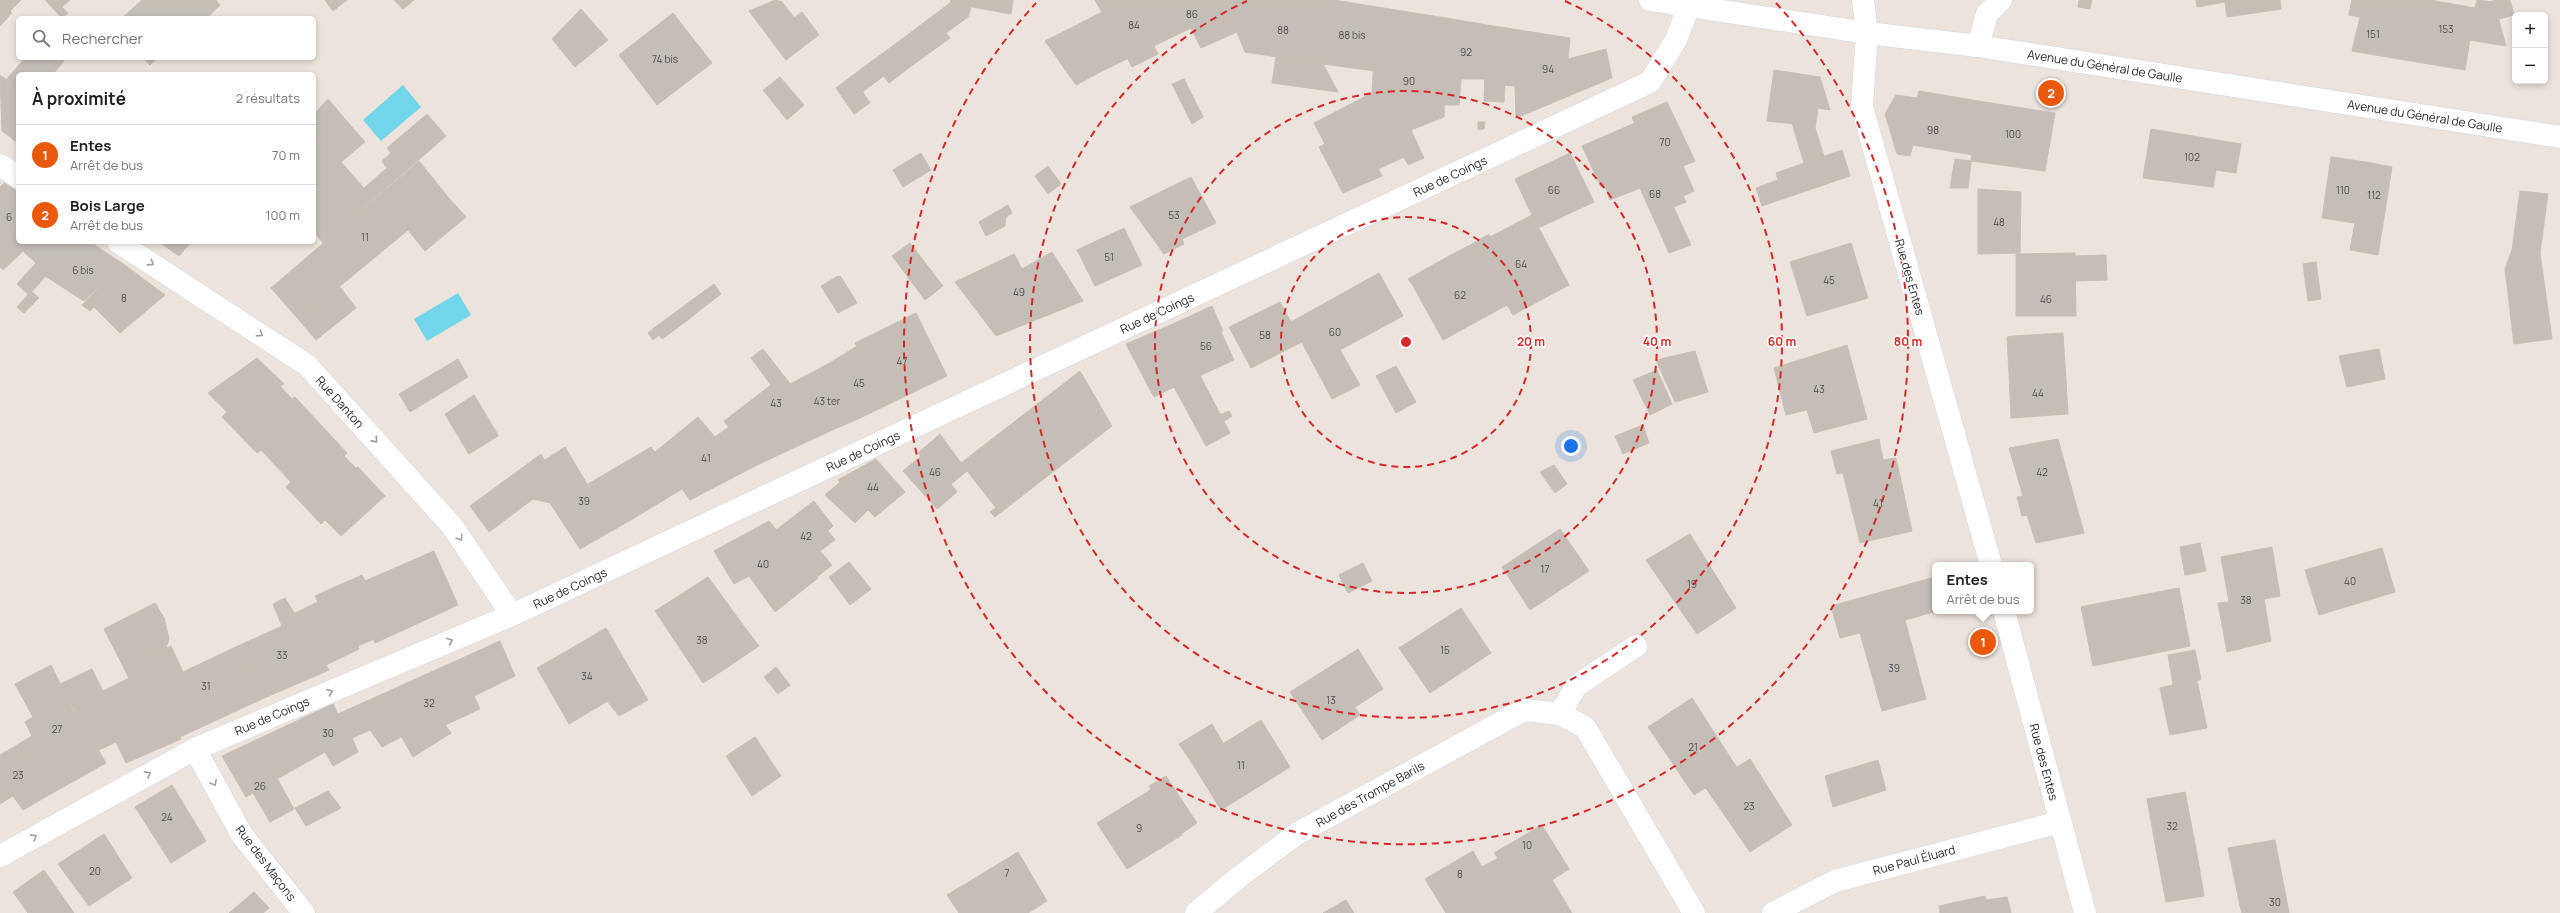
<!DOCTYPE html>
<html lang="fr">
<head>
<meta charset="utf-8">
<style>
  body { margin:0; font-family:Manrope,sans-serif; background:#f2f2f2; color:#222 }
  .controls { position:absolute; right:12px; top:12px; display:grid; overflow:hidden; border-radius:6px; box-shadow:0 2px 6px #0003 }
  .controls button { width:36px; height:36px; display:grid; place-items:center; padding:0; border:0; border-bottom:1px solid #e0e0e0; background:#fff; color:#222; font:20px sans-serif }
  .you { position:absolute; left:1571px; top:446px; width:14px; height:14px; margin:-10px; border:3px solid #fff; border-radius:50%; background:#1a73e8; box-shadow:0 0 0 6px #1a73e833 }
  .badge { display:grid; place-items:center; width:26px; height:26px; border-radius:50%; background:#ea580c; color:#fff; font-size:13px; font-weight:700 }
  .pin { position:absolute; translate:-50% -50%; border:2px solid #fff; box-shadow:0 1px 4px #0006 }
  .popup { position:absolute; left:1932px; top:562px; width:102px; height:52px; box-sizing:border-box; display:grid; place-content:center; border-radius:6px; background:#fff; filter:drop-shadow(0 1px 3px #0005); font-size:13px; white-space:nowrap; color:#767676 }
  .popup b { font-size:15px; color:#222 }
  .popup::after { content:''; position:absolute; left:50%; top:100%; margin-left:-8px; border:8px solid transparent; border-top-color:#fff }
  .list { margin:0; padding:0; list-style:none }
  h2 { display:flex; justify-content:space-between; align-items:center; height:52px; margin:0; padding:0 16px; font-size:17px }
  h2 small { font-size:13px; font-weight:400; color:#767676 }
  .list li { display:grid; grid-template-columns:26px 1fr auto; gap:12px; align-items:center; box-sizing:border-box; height:60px; padding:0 16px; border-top:1px solid #e0e0e0 }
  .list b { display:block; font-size:15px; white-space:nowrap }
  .list p { margin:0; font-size:13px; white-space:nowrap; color:#767676 }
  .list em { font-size:13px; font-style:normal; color:#767676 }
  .icon { flex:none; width:22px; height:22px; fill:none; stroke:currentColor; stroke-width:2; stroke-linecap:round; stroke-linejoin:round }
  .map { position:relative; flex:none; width:2560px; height:913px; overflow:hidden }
  .search { position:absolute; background:#fff; box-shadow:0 2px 6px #0003; left:16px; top:16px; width:300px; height:44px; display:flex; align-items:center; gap:10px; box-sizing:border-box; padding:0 14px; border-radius:6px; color:#767676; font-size:15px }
  .panel { position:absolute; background:#fff; box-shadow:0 2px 6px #0003; left:16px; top:72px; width:300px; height:172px; border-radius:6px }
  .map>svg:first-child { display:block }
  .water { fill:#72d5ea }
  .building { fill:#c4beb7; stroke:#c6bfb6 }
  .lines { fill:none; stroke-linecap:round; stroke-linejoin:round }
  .street-casing { stroke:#d1d6e2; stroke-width:23 }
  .secondary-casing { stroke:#d1d6e2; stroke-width:23 }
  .street { stroke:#fff; stroke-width:22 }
  .secondary { stroke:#fff; stroke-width:22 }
  .oneway { stroke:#9f9f9f }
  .ring { fill:none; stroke:#d62828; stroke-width:2; stroke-dasharray:7 5 }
  .labels { text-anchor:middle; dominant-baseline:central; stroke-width:3; stroke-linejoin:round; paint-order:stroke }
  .number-label { font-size:10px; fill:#504e4c }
  .street-label { font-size:12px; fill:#292929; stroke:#fff }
  .centre { fill:#d62828; stroke:#fff; stroke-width:2 }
  .ring-label { font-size:12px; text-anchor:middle; font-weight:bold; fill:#d62828; stroke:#fff; stroke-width:3; stroke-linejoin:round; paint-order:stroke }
</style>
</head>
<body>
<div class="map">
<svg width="2560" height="913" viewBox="0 0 2560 913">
  <rect width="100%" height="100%" fill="#ebe3dc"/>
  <!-- water -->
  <path class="water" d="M403,85L421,107L381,141L363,120Z
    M458,293L471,315L427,341L414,319Z"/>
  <!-- building -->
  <path class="building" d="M0,0H21L10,11Z
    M45,0H70L62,7L68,13L62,18Z
    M142,0H216L220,5L207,18H122Z
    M325,0H347L333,11Z
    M394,0H414L403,9Z
    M775,0L782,2L812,40L786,60L749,11Z
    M951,0H1013L1011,14L950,3Z
    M1095,0H1146L1166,40L1154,46L1150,38L1123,50Z
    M1146,0H1224L1237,32L1201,48L1191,28L1166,40Z
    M1224,0H1334L1323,64L1245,52Z
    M1334,0L1377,7L1375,71L1323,64Z
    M2079,0H2092L2090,9L2078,7Z
    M2196,0H2280L2281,9L2227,17L2225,2L2197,7Z
    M2352,0H2395L2387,57L2352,51L2360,17L2349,15Z
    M2395,0H2430L2475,8L2477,0L2494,2L2506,46L2470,40L2465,70L2387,57Z
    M2493,0H2510L2514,15L2499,19Z
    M0,1L12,13L0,26Z
    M950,3L971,7L968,17L946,33L950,38L910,67L894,45Z
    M1377,7L1446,18L1444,117L1411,130L1424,158L1408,165L1372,93Z
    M581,9L608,40L575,67L552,39Z
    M802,12L819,35L812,40L794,18Z
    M1102,12L1127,59L1100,72L1075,26Z
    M673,13L712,63L657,105L619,55Z
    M1446,18L1487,25L1486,79H1461L1459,105H1443Z
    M1487,25L1570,38L1568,59L1606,49L1612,78L1516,118L1515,86L1505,85L1504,102L1484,101Z
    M1075,26L1100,72L1076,85L1045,41Z
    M1150,38L1158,54L1132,67L1123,50Z
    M894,45L910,67L889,83L872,61Z
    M1276,57L1323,64L1338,92L1272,83Z
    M25,58H61L64,61L53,74H18V88L6,80Z
    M143,58H157L150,65Z
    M872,61L884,76L862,92L852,76Z
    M1774,70L1820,77L1830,110L1797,105L1795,124L1767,121Z
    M0,75L18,88V113L2,131Z
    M852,76L870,103L854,114L836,88Z
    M780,77L804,105L787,120L763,90Z
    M1184,79L1203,117L1192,124L1172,84Z
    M1919,91L1978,101L1973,155L1913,145L1910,156L1897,154L1885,114L1896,95L1917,98Z
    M1372,93L1404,157L1378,169L1345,107Z
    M328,99L344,118L314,144V114Z
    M1978,101L2055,113L2045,171L1971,161Z
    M1667,102L1695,161L1683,166L1694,191L1671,202L1632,117Z
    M1797,105L1818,108L1815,128L1824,156L1804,163L1792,123L1795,124Z
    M1345,107L1357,127L1325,144L1314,123Z
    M18,113V143L2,131Z
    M427,114L446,136L323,243L314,232V144L344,118L365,142L341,162L364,188L387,168L382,161L391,153L387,148Z
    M1478,122H1485L1484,129L1478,130Z
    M1635,123L1691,245L1669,253L1640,188L1610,200L1605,186L1601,187L1582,146Z
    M1357,127L1382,176L1343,193L1319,147Z
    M2151,129L2241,144L2236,173L2216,170L2213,187L2143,178Z
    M1842,150L1850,176L1762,206L1756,188L1778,180L1776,173Z
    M921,153L931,170L903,187L893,170Z
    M1570,153L1594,202L1538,228L1515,179Z
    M2331,157L2366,162L2354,223L2322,218Z
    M1955,159L1971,161L1968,188H1950Z
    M419,161L448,197L299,320L271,288Z
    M2366,162L2392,167L2378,255L2350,250Z
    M1048,166L1061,184L1048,194L1035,176Z
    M1191,177L1216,223L1182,239L1184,244L1164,254L1130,207Z
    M4,183L18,192V242H76L29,295L17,284L36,263L23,251L3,270L0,267V187Z
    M1978,189L2021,192L2020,253L1978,254Z
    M2520,191L2548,194L2540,253L2552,339L2514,344L2505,269L2512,250Z
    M1683,196L1686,202L1674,207L1671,202Z
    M448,197L466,217L425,251L408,230Z
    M1008,205L1012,213L1006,217L1005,226L986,236L979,222Z
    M1532,215L1569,285L1513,315L1472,244L1489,234L1490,237Z
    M1124,228L1142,265L1095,286L1077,250Z
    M76,242H90L122,263L84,301L45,276Z
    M159,242H191L179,256Z
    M910,243L943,286L925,300L892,256Z
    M1851,243L1868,298L1807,316L1790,262Z
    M1472,244L1507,305L1443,340L1413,286L1452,263L1449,256Z
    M1052,252L1083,301L996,336L955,282L1014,254L1022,269Z
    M2075,253L2076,316H2016V254Z
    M2106,255L2107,280L2076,281L2075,256Z
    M1449,256L1452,263L1413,286L1408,279Z
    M2316,262L2321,299L2308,301L2303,264Z
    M122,263L165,295L120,333L94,307L90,311L82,305Z
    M1379,273L1403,316L1340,350L1360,385L1332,399L1291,322Z
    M838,276L841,277L857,303L838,313L821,286Z
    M714,284L721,294L700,310L692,300Z
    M340,287L356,308L316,340L299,320Z
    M31,291L39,298L24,313L17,307Z
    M692,300L700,310L688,320L680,309Z
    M1280,302L1302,342L1251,368L1229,327Z
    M1212,306L1223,331L1221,332L1234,360L1199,376L1173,324Z
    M680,309L688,320L662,339L654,328Z
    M916,313L947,376L891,403L855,343Z
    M1173,324L1230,433L1206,446L1174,387L1154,397L1126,344Z
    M654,328L659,335L653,340L648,333Z
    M2063,333L2068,414L2011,418L2009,373H2015L2014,336Z
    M2014,336L2015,373H2009L2007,337Z
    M1847,345L1867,419L1814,433L1807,410L1786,415L1774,368Z
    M857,346L891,403L860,418L828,364Z
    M763,349L828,432L757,465L724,421L771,385L751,358Z
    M2379,349L2385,379L2347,387L2339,356Z
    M1695,351L1708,392L1675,402L1656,360Z
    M257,358L284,384L280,386L292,399L295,397L347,453L344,456L356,468L358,467L385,496L341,536L325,520L321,524L286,487L291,482L261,450L257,453L222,417L227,412L208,393Z
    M458,359L468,377L410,412L399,394Z
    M828,364L860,418L828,432L790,384Z
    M1396,366L1416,402L1396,413L1376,376Z
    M1657,370L1672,404L1650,415L1633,380Z
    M1080,371L1112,426L1000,513L961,463Z
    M474,395L497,433L467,451L445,414Z
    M1229,411L1232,416L1224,421L1220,415Z
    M698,417L715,437L729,427L757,465L690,500L655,452Z
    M1643,425L1649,443L1623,454L1615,436Z
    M497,433L498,436L469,454L467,451Z
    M940,434L967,471L951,484L957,492L937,509L903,471L921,456L918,453Z
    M1879,439L1883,460L1896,458L1912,531L1860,543L1843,473L1837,474L1831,451Z
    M2058,439L2084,533L2036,543L2027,515L2022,516L2017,497L2023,496L2009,448Z
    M565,447L578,469L557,481L545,460Z
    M651,447L682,489L636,517L617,486L595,497L588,484Z
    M541,454L557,481L578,469L595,497L617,486L636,517L580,549L550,503L533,499L489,532L470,506Z
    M876,459L905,492L875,517L838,480Z
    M1554,465L1567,484L1555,493L1540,472Z
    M840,482L868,510L855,523L825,495Z
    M814,501L833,526L828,531L835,540L820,551L832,565L817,577L776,530Z
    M996,508L1000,513L995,517L990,512Z
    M769,521L818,578L775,612L749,576L734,584L714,551Z
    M1560,529L1589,571L1530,610L1502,567Z
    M1690,534L1736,608L1697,634L1646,560Z
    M2200,543L2206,571L2185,575L2180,547Z
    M2272,547L2280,596L2264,599L2271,641L2227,652L2218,603L2229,602L2221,557Z
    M2382,548L2395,592L2319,615L2305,570Z
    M434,551L458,605L375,643L374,639L358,646L359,649L326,665L295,613L318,602L315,596L362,575L365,581Z
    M849,562L871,589L850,605L829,577Z
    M1363,563L1372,581L1348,593L1339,575Z
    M708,577L746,629L712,651L725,669L703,683L655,611Z
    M1935,577V611H1937L1905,620L1926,699L1882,711L1860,633L1840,638L1831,606Z
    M2179,588L2190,646L2093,666L2087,636L2096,635L2090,605Z
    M285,598L329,670L262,699L238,646L282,626L273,604Z
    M155,603L164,618L169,639L166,648L143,659L181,739L126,763L116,742L99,750L95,743L93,744L60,684L92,669L103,691L129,678L104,629Z
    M2090,605L2096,635L2087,636L2081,607Z
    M1461,608L1491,653L1430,693L1399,648Z
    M606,628L609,633L560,662L558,656Z
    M746,629L759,646L725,669L712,651Z
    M609,633L638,683L569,724L537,668L558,656L560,662Z
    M500,641L515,676L474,696L480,709L445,725L451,733L413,757L378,696Z
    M171,646L183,672L238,646L262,699L180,737L143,659Z
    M1358,649L1383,689L1355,707L1360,715L1322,740L1290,692Z
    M2195,650L2201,679L2197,681L2207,728L2170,735L2160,688L2173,685L2168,655Z
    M51,665L74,712L76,711L106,763L49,795L17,745L32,736L25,722L33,717L15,684Z
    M776,667L790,685L778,694L764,677Z
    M638,683L648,700L619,716L607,701Z
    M378,696L401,737L382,747L370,730L352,738L358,752L333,766L325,752L309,761L288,725L333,704L338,714Z
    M1692,698L1737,768L1694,795L1648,727Z
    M1261,720L1290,767L1221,810L1192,763Z
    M1212,724L1223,743L1192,763L1179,744Z
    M288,725L309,761L277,779L256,740Z
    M755,737L781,776L752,796L726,756Z
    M256,740L294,809L270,822L253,793L246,797L222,756Z
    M17,745L49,795L23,810L13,796L0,804V755Z
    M1750,759L1792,825L1750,852L1705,787Z
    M1878,760L1886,790L1833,807L1825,776Z
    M1166,776L1197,823L1181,834L1149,786Z
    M172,785L206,841L171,863L135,807Z
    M1152,789L1182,835L1127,869L1097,823Z
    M328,791L341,808L306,826L295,808Z
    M2185,792L2197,854L2158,860L2147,799Z
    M1542,825L1569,869L1552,880L1572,913H1446L1425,879L1473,851L1482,867L1498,858L1494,853Z
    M104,834L132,878L89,906L58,864Z
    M2275,840L2286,897L2240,906L2228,848Z
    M1018,852L1047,901L1028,913H959L947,895Z
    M2197,854L2204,896L2166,902L2158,860Z
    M44,870L74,913H28L13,892Z
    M254,892L269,908L263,913H229Z
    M1985,896L1986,900L2007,897L2011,913H1940L1939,906Z
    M2286,897L2289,913H2242L2240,906Z
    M1346,900L1354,913H1323Z"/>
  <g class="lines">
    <defs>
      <path id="street" d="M1863,0L1867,33L1862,107L1991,565
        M1978,46L1987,14L2001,0
        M0,165L18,177
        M118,242L307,365L452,526L512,615
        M2004,611L2085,913
        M1560,714L1576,686L1636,646
        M195,749L242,835L304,913
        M0,856L195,749L512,615L1650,82L1676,40L1689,6
        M1196,913L1239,877L1298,833L1524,710L1560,714L1585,727L1694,913
        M1773,913L1835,881L2060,822"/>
      <path id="secondary" d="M1650,0L1867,33L1978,46L2560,137"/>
    </defs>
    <!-- street casing -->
    <use href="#street" class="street-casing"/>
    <!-- secondary casing -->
    <use href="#secondary" class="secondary-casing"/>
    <!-- street -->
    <use href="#street" class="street"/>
    <!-- secondary -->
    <use href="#secondary" class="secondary"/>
  </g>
  <!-- one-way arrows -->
  <defs><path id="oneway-chevron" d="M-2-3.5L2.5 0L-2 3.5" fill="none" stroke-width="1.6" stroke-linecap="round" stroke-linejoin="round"/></defs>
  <g class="oneway">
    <use href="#oneway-chevron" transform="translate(151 263) rotate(33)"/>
    <use href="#oneway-chevron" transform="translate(260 334) rotate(33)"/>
    <use href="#oneway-chevron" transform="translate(375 440) rotate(48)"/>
    <use href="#oneway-chevron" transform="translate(460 538) rotate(56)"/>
    <use href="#oneway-chevron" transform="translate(450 641) rotate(-23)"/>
    <use href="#oneway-chevron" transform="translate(330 692) rotate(-23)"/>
    <use href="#oneway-chevron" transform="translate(148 774) rotate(-29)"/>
    <use href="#oneway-chevron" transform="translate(214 783) rotate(62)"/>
    <use href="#oneway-chevron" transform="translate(34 837) rotate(-29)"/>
  </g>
  <!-- distance rings -->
  <g class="ring">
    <circle cx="1406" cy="342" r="125"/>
    <circle cx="1406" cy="342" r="251"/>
    <path d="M1565 1A376 376 0 1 1 1247 1"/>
    <path d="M1776 3A502 502 0 1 1 1036 3"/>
  </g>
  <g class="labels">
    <!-- number labels -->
    <g class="number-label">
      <text x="1192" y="14">86</text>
      <text x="1134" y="25">84</text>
      <text x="2446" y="29">153</text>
      <text x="1283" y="30">88</text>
      <text x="2373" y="34">151</text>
      <text x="1352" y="35">88 bis</text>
      <text x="1466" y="52">92</text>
      <text x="665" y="59">74 bis</text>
      <text x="1548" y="69">94</text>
      <text x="1409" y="81">90</text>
      <text x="1933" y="130">98</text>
      <text x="2013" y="134">100</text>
      <text x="1665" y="142">70</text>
      <text x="2192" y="157">102</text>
      <text x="1554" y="190">66</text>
      <text x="2343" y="190">110</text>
      <text x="1655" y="194">68</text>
      <text x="2374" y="195">112</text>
      <text x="1174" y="215">53</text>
      <text x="9" y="217">6</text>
      <text x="1999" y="222">48</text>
      <text x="365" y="237">11</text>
      <text x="1109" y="257">51</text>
      <text x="1521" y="264">64</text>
      <text x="83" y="270">6 bis</text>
      <text x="1829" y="280">45</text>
      <text x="1019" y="292">49</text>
      <text x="1460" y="295">62</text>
      <text x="124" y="298">8</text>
      <text x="2046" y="299">46</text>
      <text x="1335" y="332">60</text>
      <text x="1265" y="335">58</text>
      <text x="1206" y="346">56</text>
      <text x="902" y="361">47</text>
      <text x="859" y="383">45</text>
      <text x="1819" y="389">43</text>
      <text x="2038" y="393">44</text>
      <text x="827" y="401">43 ter</text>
      <text x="776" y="403">43</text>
      <text x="706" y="458">41</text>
      <text x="935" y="472">46</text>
      <text x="2042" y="472">42</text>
      <text x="873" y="487">44</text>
      <text x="584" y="501">39</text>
      <text x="1878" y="503">41</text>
      <text x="806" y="536">42</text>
      <text x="763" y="564">40</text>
      <text x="1545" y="569">17</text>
      <text x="2350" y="581">40</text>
      <text x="1692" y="584">19</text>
      <text x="2246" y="600">38</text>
      <text x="702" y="640">38</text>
      <text x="1445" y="650">15</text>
      <text x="282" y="655">33</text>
      <text x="1894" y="668">39</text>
      <text x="587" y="676">34</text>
      <text x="206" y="686">31</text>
      <text x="1331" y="700">13</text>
      <text x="429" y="703">32</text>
      <text x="57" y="729">27</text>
      <text x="328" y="733">30</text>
      <text x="1693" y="747">21</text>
      <text x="1241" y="765">11</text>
      <text x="18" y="775">23</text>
      <text x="260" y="786">26</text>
      <text x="1749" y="806">23</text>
      <text x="167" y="817">24</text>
      <text x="2172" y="826">32</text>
      <text x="1139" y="828">9</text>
      <text x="1527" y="845">10</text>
      <text x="95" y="871">20</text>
      <text x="1007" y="873">7</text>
      <text x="1460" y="874">8</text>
      <text x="2275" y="902">30</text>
    </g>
    <!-- street labels -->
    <g class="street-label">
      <text transform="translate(2105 66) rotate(9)">Avenue du Général de Gaulle</text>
      <text transform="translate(2425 116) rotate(9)">Avenue du Général de Gaulle</text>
      <text transform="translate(1450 176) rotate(-25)">Rue de Coings</text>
      <text transform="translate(1910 277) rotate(74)">Rue des Entes</text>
      <text transform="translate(1157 313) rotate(-25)">Rue de Coings</text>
      <text transform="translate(340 402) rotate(48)">Rue Danton</text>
      <text transform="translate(863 451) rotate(-25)">Rue de Coings</text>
      <text transform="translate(570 588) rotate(-25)">Rue de Coings</text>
      <text transform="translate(272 716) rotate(-23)">Rue de Coings</text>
      <text transform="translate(2044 762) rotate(75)">Rue des Entes</text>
      <text transform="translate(1370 794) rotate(-29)">Rue des Trompe Barils</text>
      <text transform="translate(1914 860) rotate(-15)">Rue Paul Éluard</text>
      <text transform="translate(266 863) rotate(53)">Rue des Maçons</text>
    </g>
  </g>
  <circle cx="1406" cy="342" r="6" class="centre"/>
  <g class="ring-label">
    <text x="1531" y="346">20 m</text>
    <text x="1657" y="346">40 m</text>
    <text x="1782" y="346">60 m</text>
    <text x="1908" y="346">80 m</text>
  </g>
</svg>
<div class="controls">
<button>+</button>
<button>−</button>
</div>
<div class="you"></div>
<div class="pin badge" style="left:1983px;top:642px">1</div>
<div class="popup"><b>Entes</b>Arrêt de bus</div>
<div class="pin badge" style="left:2051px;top:93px">2</div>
<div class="search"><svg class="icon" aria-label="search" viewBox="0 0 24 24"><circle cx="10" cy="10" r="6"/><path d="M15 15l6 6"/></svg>Rechercher</div>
<section class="panel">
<h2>À proximité<small>2 résultats</small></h2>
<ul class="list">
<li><span class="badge">1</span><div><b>Entes</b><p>Arrêt de bus</p></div><em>70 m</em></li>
<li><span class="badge">2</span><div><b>Bois Large</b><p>Arrêt de bus</p></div><em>100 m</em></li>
</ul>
</section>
</div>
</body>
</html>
